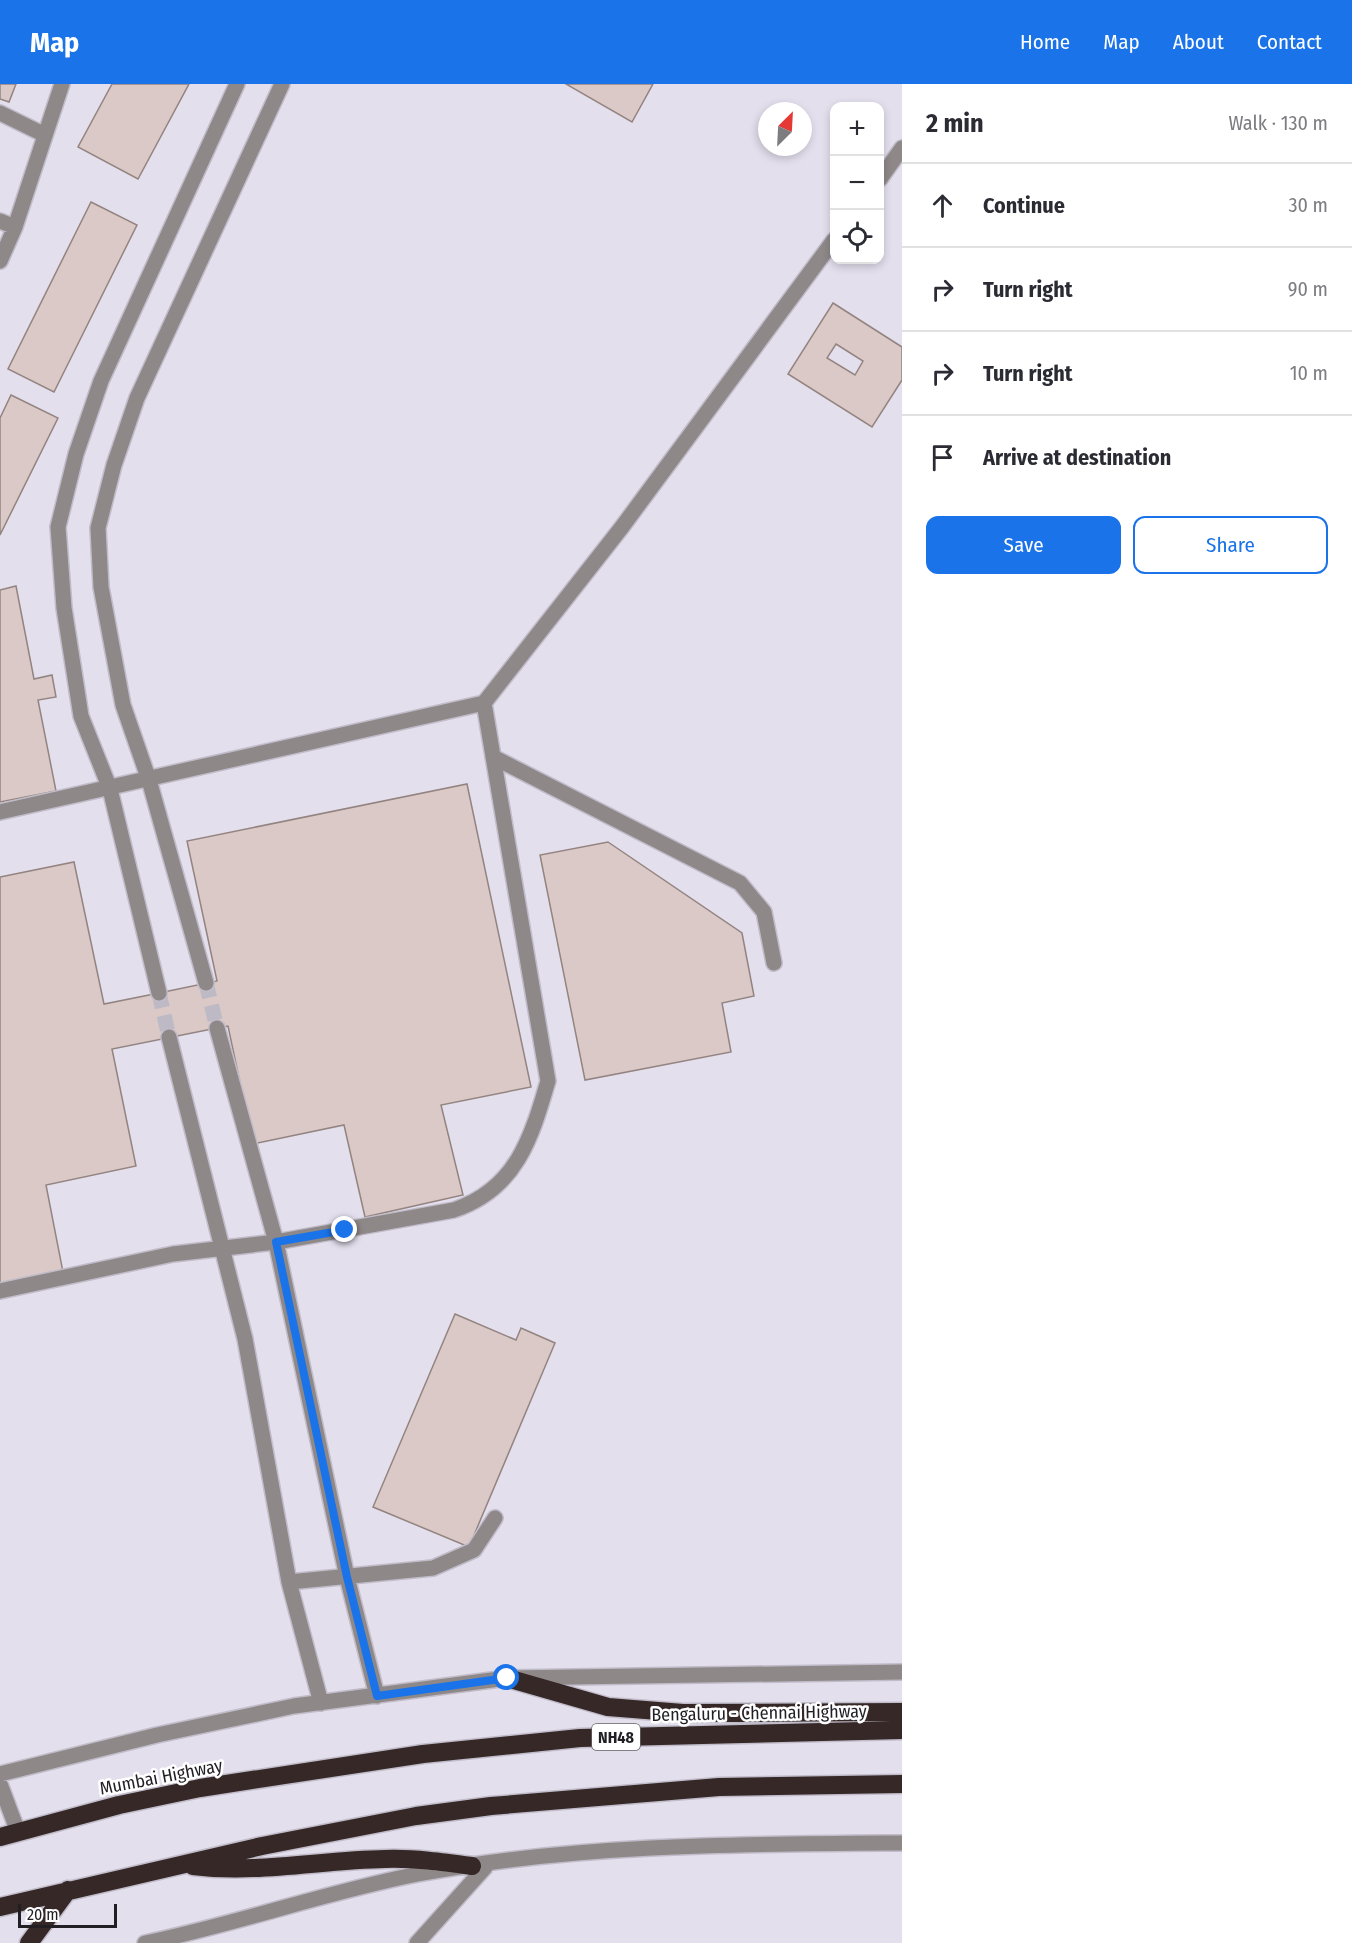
<!DOCTYPE html>
<html lang="en">
<head>
<meta charset="utf-8">
<style>
  body { margin:0; font-family:"Fira Sans Condensed",sans-serif; background:#f7f7f7; color:#2b2b33 }
  .controls { position:absolute; right:18px; top:18px; display:grid; overflow:hidden; border-radius:12px; box-shadow:0 3px 9px #0003 }
  .controls button { width:54px; height:54px; display:grid; place-items:center; padding:0; border:0; border-bottom:2px solid #e1e1e2; background:#fff; color:#2b2b33; font:30px sans-serif }
  .compass { position:absolute; left:758px; top:18px; width:54px; height:54px; border-radius:50%; background:#fff; box-shadow:0 3px 9px #0003; rotate:24deg }
  .scale { position:absolute; left:18px; bottom:15px; width:99px; box-sizing:border-box; padding-left:6px; border:3px solid #211f24; border-top:0; font-size:16px; line-height:21px; white-space:nowrap; color:#211f24; -webkit-text-stroke:4px #fff; paint-order:stroke }
  .stop { position:absolute; width:18px; height:18px; margin:-14px; border:4px solid #1a73e8; border-radius:50%; background:#fff }
  .stop.end { background:#1a73e8; border-color:#fff; box-shadow:0 2px 6px #0008 }
  .list { margin:0; padding:0; list-style:none }
  h2 { display:flex; justify-content:space-between; align-items:center; height:78px; margin:0; padding:0 24px; font-size:26px }
  h2 small { font-size:20px; font-weight:400; color:#7c7c81 }
  .list li { display:grid; grid-template-columns:39px 1fr auto; gap:18px; align-items:center; box-sizing:border-box; height:84px; padding:0 24px; border-top:2px solid #e1e1e2 }
  .list b { display:block; font-size:22px; white-space:nowrap }
  .list em { font-size:20px; font-style:normal; color:#7c7c81 }
  .actions { display:flex; gap:12px; padding:18px 24px }
  .actions a { flex:1; padding:14px 0; border:2px solid #1a73e8; border-radius:12px; text-align:center; font-size:21px; color:#1a73e8 }
  .actions .main { background:#1a73e8; color:#fff }
  .icon { flex:none; width:33px; height:33px; fill:none; stroke:currentColor; stroke-width:2; stroke-linecap:round; stroke-linejoin:round }
  .map { position:relative; flex:none; width:902px; height:1859px; overflow:hidden }
  header { display:flex; align-items:center; gap:36px; box-sizing:border-box; height:84px; padding:0 30px; background:#1a73e8; color:#fff }
  header strong { font-size:28px }
  nav { display:flex; gap:33px; margin-inline-start:auto; font-size:21px }
  main { display:flex }
  aside { flex:1; background:#fff }
  .map>svg:first-child { display:block }
  .building { fill:#dac9c6; stroke:#938481; stroke-width:1.5; fill-rule:evenodd }
  .lines { fill:none; stroke-linecap:round; stroke-linejoin:round }
  .minor-tunnel { stroke:#bdb9c5; stroke-width:15; stroke-dasharray:15 8; stroke-linecap:butt }
  .minor-casing { stroke:#c1bcc9; stroke-width:18 }
  .highway-casing { stroke:#c1bcc9; stroke-width:21 }
  .minor { stroke:#8f8888; stroke-width:15 }
  .highway { stroke:#352827; stroke-width:18 }
  .route { stroke:#1a73e8; stroke-width:8 }
  .labels { text-anchor:middle; dominant-baseline:central; stroke-width:5; stroke-linejoin:round; paint-order:stroke }
  .shield { fill:#fff; stroke:#646266; stroke-width:1.5 }
  .shield-label { font-size:16px; font-weight:bold; fill:#211f24 }
  .street-label { font-size:18px; fill:#211f24; stroke:#fff }
</style>
</head>
<body>
<header>
<strong>Map</strong>
<nav><a>Home</a><a>Map</a><a>About</a><a>Contact</a></nav>
</header>
<main>
<div class="map">
<svg width="902" height="1859" viewBox="0 0 902 1859">
  <rect width="100%" height="100%" fill="#e4dfed"/>
  <!-- building -->
  <path class="building" d="M0,0H16L9,18L0,15Z
    M112,0H189L138,95L78,63Z
    M566,0H653L632,38Z
    M91,118L137,141L54,308L8,285Z
    M833,219L902,263V296L872,343L788,290ZM836,260L863,277L855,291L827,274Z
    M11,311L58,334L0,451V334Z
    M16,502L34,595L52,591L56,613L38,616L56,707L0,718V506Z
    M467,700L531,1003L441,1021L463,1111L365,1133L344,1041L253,1060L228,942L217,944L112,965L136,1082L46,1101L63,1188L0,1199V793L74,778L104,920L159,909L217,897L187,757Z
    M608,758L742,849L754,912L722,919L731,968L585,996L540,771Z
    M455,1230L516,1256L521,1244L555,1259L469,1463L373,1423Z"/>
  <g class="lines">
    <!-- minor-tunnel -->
    <path class="minor-tunnel" d="M206,899L217,944
      M159,909L169,953"/>
    <defs>
      <path id="minor" d="M0,29L45,51
        M880,95L902,64
        M0,137L15,143
        M0,177L15,143L62,0
        M493,673L740,799L764,828L774,879
        M0,728L484,619L622,443L834,156
        M206,899L149,696L123,621L101,503L98,444L114,381L137,314L282,0
        M159,909L110,705L81,632L64,524L58,443L76,370L101,297L237,0
        M217,944L276,1158L347,1493L377,1612
        M169,953L245,1255L289,1498L321,1619
        M0,1207L173,1170L276,1158L454,1126C516,1105 531,1055 548,997L484,619
        M289,1498L433,1484L474,1466L495,1434
        M0,1690L157,1651L294,1622L507,1594L902,1588
        M0,1700L18,1748
        M145,1859C237,1840 326,1808 418,1790C576,1760 741,1760 902,1759
        M417,1859L489,1779"/>
      <path id="highway" d="M507,1594L608,1623L683,1629L902,1628
        M0,1753L119,1721L200,1704L423,1670L580,1654L902,1646
        M193,1782C257,1790 321,1776 385,1775C414,1774 443,1778 472,1782
        M0,1823L262,1762L416,1732L491,1722L719,1703L902,1700
        M29,1859L68,1806"/>
    </defs>
    <!-- minor casing -->
    <use href="#minor" class="minor-casing"/>
    <!-- highway casing -->
    <use href="#highway" class="highway-casing"/>
    <!-- minor -->
    <use href="#minor" class="minor"/>
    <!-- highway -->
    <use href="#highway" class="highway"/>
  </g>
  <g class="lines">
    <!-- route -->
    <path class="route" d="M345,1146L276,1158L347,1493L377,1612L507,1594"/>
  </g>
  <g class="labels">
    <!-- shield labels -->
    <rect class="shield" x="592" y="1640" width="48" height="26" rx="4.5"/>
    <g class="shield-label">
      <text x="616" y="1653">NH48</text>
    </g>
    <!-- street labels -->
    <g class="street-label">
      <text transform="translate(759 1629) rotate(-1)">Bengaluru - Chennai Highway</text>
      <text transform="translate(161 1693) rotate(-11)">Mumbai Highway</text>
    </g>
  </g>
</svg>
<div class="controls">
<button>+</button>
<button>−</button>
<button><svg class="icon" aria-label="locate" viewBox="0 0 24 24"><circle cx="12" cy="12" r="6"/><path d="M12 2v4M12 18v4M2 12h4M18 12h4"/></svg></button>
</div>
<svg class="compass" viewBox="-18 -18 36 36"><path d="M0-13l5 13h-10z" fill="#e53935"/><path d="M0 13l5-13h-10z" fill="#7c7c81"/></svg>
<div class="scale">20 m</div>
<div class="stop" style="left:507px;top:1594px"></div>
<div class="stop end" style="left:345px;top:1146px"></div>
</div>
<aside>
<h2>2 min<small>Walk · 130 m</small></h2>
<ul class="list">
<li><svg class="icon" aria-label="ahead" viewBox="0 0 24 24"><path d="M12 20V5M6 11l6-6 6 6"/></svg><div><b>Continue</b></div><em>30 m</em></li>
<li><svg class="icon" aria-label="right" viewBox="0 0 24 24"><path d="M7 20v-9h11M14 6l5 5-5 5"/></svg><div><b>Turn right</b></div><em>90 m</em></li>
<li><svg class="icon" aria-label="right" viewBox="0 0 24 24"><path d="M7 20v-9h11M14 6l5 5-5 5"/></svg><div><b>Turn right</b></div><em>10 m</em></li>
<li><svg class="icon" aria-label="arrive" viewBox="0 0 24 24"><path d="M6 21V4h12l-3 4 3 4H6"/></svg><div><b>Arrive at destination</b></div></li>
</ul>
<div class="actions"><a class="main">Save</a><a>Share</a></div>
</aside>
</main>
</body>
</html>
